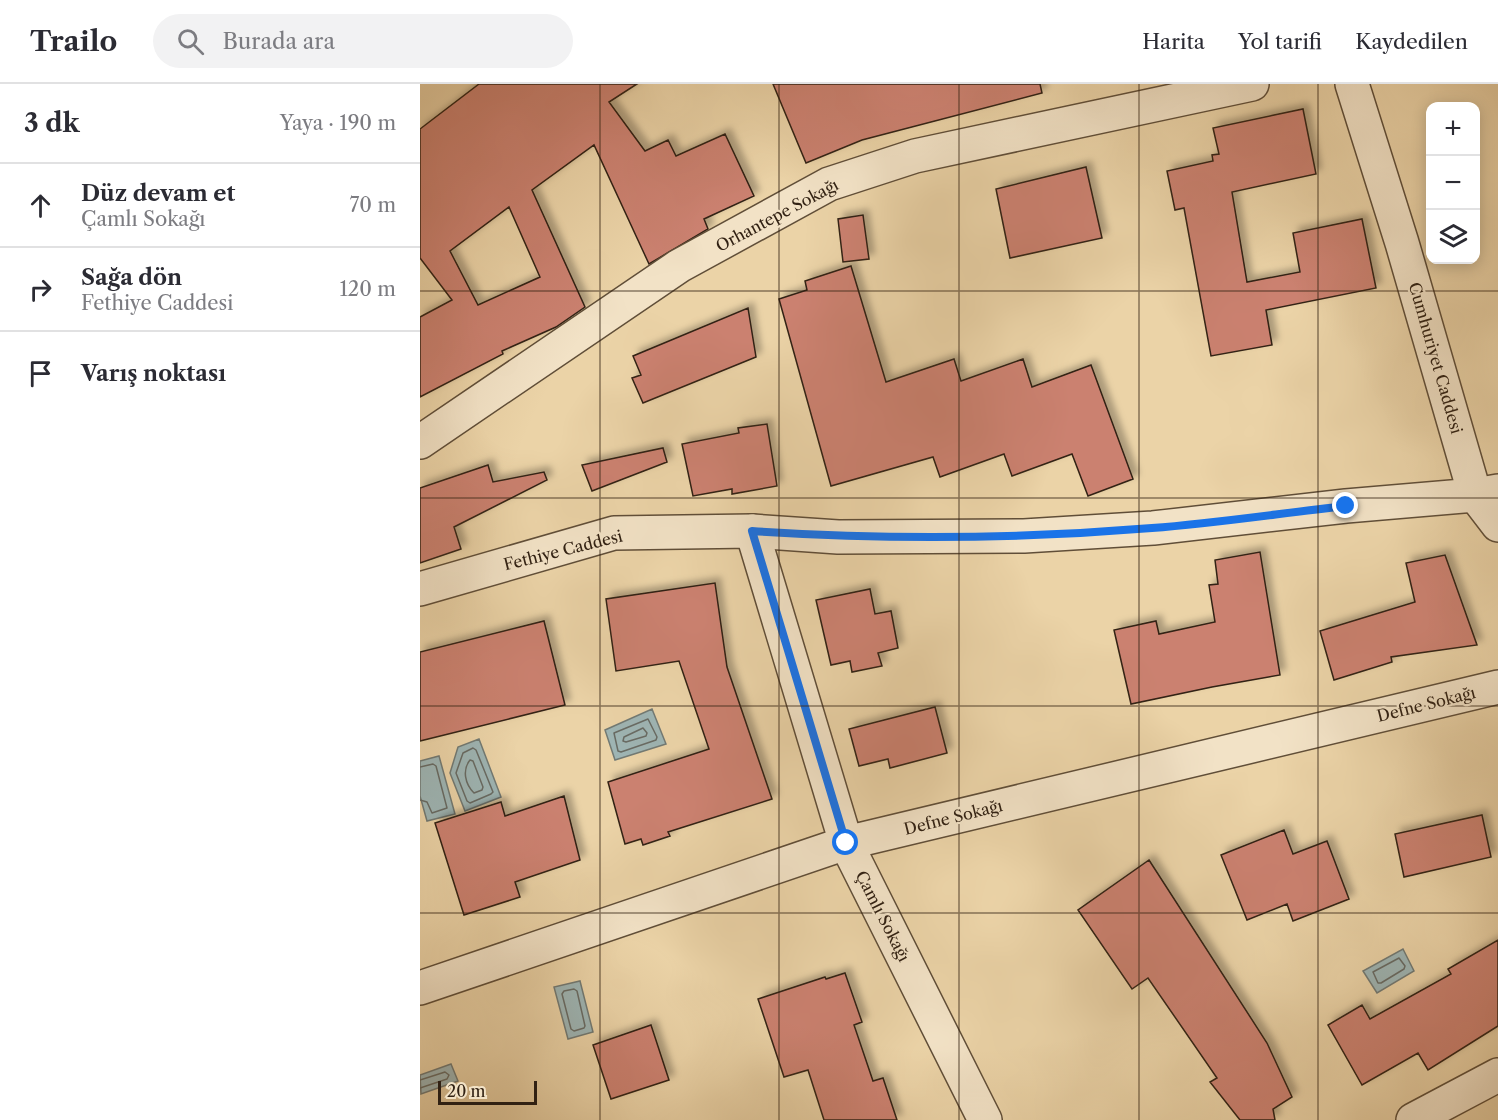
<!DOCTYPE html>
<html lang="tr">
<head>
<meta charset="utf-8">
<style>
  body { margin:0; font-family:"Libre Caslon Text",serif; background:#f2f2f3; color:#2b2b33 }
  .controls { position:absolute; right:18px; top:18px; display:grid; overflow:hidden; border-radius:12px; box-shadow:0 3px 15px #0003 }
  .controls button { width:54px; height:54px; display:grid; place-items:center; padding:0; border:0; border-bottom:2px solid #e1e1e2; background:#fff; color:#2b2b33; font:30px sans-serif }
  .scale { position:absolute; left:18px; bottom:15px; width:99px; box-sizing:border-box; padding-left:6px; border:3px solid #312113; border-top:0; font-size:16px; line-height:21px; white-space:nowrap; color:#312113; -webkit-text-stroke:4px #f2e2c6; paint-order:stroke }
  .stop { position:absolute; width:18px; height:18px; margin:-14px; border:4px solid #1a73e8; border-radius:50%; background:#fff }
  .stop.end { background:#1a73e8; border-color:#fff; box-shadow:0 2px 6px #0008 }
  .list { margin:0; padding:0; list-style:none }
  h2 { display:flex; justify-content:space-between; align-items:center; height:78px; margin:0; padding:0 24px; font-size:26px }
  h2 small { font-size:20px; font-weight:400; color:#7c7c81 }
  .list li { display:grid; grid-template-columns:39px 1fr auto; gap:18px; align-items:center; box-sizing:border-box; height:84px; padding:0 24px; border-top:2px solid #e1e1e2 }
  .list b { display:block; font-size:22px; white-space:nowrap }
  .list p { margin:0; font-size:20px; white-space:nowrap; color:#7c7c81 }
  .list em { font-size:20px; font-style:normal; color:#7c7c81 }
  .icon { flex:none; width:33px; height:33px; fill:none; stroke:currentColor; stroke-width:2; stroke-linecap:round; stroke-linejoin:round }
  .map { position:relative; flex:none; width:1078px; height:1036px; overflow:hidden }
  header { display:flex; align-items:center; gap:36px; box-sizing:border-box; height:84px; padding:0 30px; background:#fff; border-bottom:2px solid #e1e1e2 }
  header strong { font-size:28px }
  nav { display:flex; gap:33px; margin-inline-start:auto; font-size:21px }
  .search { width:420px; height:54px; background:#f2f2f3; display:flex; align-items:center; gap:15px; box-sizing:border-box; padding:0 21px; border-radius:33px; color:#7c7c81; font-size:22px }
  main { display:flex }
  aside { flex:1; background:#fff }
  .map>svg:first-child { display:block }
  .water { fill:#9eb5b4; stroke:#727a74; stroke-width:1.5 }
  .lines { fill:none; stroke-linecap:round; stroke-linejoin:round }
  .shore { stroke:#686b64; stroke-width:1.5 }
  .building { fill:#cb8170; stroke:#312113; stroke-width:1.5; fill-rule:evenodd; filter:url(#shadow) }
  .minor-casing { stroke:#604e38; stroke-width:36 }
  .tertiary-casing { stroke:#604e38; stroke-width:36 }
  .minor { stroke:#f2e2c6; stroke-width:33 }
  .tertiary { stroke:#f2e2c6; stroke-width:33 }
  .route { stroke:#1a73e8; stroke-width:8 }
  .grid { fill:none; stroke:#312113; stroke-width:1.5; stroke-opacity:0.55 }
  .labels { text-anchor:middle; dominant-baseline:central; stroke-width:4.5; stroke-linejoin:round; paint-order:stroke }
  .street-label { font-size:16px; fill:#312113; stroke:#f2e2c6 }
</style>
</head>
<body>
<header>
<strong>Trailo</strong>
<div class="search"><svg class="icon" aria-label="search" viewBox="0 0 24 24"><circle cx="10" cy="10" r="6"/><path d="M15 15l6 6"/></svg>Burada ara</div>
<nav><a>Harita</a><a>Yol tarifi</a><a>Kaydedilen</a></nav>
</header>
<main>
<aside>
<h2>3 dk<small>Yaya · 190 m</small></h2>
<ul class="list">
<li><svg class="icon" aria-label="ahead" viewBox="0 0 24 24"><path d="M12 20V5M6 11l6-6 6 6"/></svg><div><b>Düz devam et</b><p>Çamlı Sokağı</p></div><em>70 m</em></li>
<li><svg class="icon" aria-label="right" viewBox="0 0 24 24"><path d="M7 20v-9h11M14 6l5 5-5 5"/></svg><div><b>Sağa dön</b><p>Fethiye Caddesi</p></div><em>120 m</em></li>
<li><svg class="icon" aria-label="arrive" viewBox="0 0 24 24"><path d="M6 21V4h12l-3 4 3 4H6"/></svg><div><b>Varış noktası</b></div></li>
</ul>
</aside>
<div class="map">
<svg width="1078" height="1036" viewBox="0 0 1078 1036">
  <defs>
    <filter id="shadow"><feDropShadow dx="5.5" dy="-5.5" stdDeviation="3" flood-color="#0004"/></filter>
  </defs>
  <rect width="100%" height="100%" fill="#ebd3a7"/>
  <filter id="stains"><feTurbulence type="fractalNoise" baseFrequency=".00333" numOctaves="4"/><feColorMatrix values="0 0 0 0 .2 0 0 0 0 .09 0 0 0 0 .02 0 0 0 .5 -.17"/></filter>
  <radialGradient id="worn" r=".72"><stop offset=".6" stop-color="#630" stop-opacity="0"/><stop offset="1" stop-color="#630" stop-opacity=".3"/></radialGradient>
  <!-- water -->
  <path class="water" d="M232,625L246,660L195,676L185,646Z
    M59,655L81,713L45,727L30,689L38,663Z
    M19,672L35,730L7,737L0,712V677Z
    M983,865L994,887L957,909L943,887Z
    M160,897L173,948L148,955L134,903Z
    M31,980L38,997L1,1010L0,991Z"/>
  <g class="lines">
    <!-- shore -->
    <path class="shore" d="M228,635L237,653L236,656L201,668L198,667L194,649Z
      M223,644L227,649L226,652L206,658L203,657L204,653Z
      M53,664L56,666L73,708L71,710L50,719L47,717L36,689L43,669Z
      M50,676L53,677L63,703L62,706L54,709C45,700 42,686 50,676Z
      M0,683L13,680L16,682L27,724L12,729L7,718L0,716
      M979,874L985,882L984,885L961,899H958L953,888Z
      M154,905L157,907L165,942L164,944L154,947L151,945L142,910L144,907Z
      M0,996L25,988L29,991L27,995L0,1004"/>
  </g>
  <!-- building -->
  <path class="building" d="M59,0H217L189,18L225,67L248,56L256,72L305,50L334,112L284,135L288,145L229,180L174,61L112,106L165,223L136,243L82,267L83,270L0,313V233L32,216L0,174V45ZM89,123L120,193L58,221L30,167Z
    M353,0H620L622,9L442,56L386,79Z
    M883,25L896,90L812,108L827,198L880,188L873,149L942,135L956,204L846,226L852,261L791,272L764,124L755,126L747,87L793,77L792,71L799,70L793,44Z
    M666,83L682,154L590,174L576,105Z
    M443,131L449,175L423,178L418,135Z
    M431,182L466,298L534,275L541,297L603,275L612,303L671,281L713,395L668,412L652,370L592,392L584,370L520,393L513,373L411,402L359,215L387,206L385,197Z
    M328,224L336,273L223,319L212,294L221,291L213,272Z
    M347,340L357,402L312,410V405L273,412L262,360L319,349L318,344Z
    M243,364L247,378L172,407L162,381Z
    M68,381L73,398L124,388L127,396L34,443L41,465L0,479V404Z
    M840,468L860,591L792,603L711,620L694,546L736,537L739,550L795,538L789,501L798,500L795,476Z
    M1025,471L1057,561L971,573L972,578L914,596L900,547L995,518L986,479Z
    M295,499L307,583L352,715L248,748L250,752L223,761L221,755L205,760L188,698L289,665L259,577L196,587L186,515Z
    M450,505L455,530L471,527L478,564L458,569L462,582L432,588L430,577L411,581L396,516Z
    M124,537L145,621L0,657V568Z
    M515,623L527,669L470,684L468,675L439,682L429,645Z
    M144,712L160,776L95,798L100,813L44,831L15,739L81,718L85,732Z
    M1062,731L1071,773L984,793L975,750Z
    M864,746L873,770L907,757L929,815L873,837L867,820L827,836L801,771Z
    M729,776L847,959L872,1013L853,1025L855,1036H820L790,998L797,994L728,894L712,905L658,826Z
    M1078,856V942L1008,986L998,969L942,1001L908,941L942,921L950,935L1031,890L1028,885Z
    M425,889L442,938L434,941L453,997L463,994L477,1036H404L388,986L364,993L338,915L405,893L406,895Z
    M231,941L249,996L191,1015L173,961Z"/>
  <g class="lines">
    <defs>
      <path id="minor" d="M0,358L259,182L409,100L495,72L832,0
        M1055,411L1078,441
        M332,447L426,759L565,1036
        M0,904L426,759L1078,603
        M993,1036L1078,991"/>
      <path id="tertiary" d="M932,0L982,159L1055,411
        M0,505L194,449L332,447L418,453L604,452L733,444L926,422L1055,411L1078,407"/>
    </defs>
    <!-- minor casing -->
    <use href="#minor" class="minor-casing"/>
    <!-- tertiary casing -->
    <use href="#tertiary" class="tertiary-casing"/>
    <!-- minor -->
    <use href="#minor" class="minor"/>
    <!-- tertiary -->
    <use href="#tertiary" class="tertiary"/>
  </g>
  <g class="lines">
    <!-- route -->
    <path class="route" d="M426,759L332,447C465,456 599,455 732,444C797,439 862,429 926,422"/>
  </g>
  <!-- grid -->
  <path class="grid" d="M180,0V1036M359,0V1036M539,0V1036M719,0V1036M898,0V1036M0,207H1078M0,414H1078M0,622H1078M0,829H1078"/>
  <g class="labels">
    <!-- street labels -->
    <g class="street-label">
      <text transform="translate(357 131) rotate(-28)">Orhantepe Sokağı</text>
      <text transform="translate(1016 274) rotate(74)">Cumhuriyet Caddesi</text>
      <text transform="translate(143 466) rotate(-14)">Fethiye Caddesi</text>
      <text transform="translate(1006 620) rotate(-14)">Defne Sokağı</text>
      <text transform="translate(533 733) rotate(-14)">Defne Sokağı</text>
      <text transform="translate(463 832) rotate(63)">Çamlı Sokağı</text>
    </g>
  </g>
  <rect width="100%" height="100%" filter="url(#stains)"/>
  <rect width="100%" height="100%" fill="url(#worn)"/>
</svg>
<div class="controls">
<button>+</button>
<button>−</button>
<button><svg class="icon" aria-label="layers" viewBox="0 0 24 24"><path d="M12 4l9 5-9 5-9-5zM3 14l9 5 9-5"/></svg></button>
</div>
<div class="scale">20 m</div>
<div class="stop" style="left:426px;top:759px"></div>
<div class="stop end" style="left:926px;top:422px"></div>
</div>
</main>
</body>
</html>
